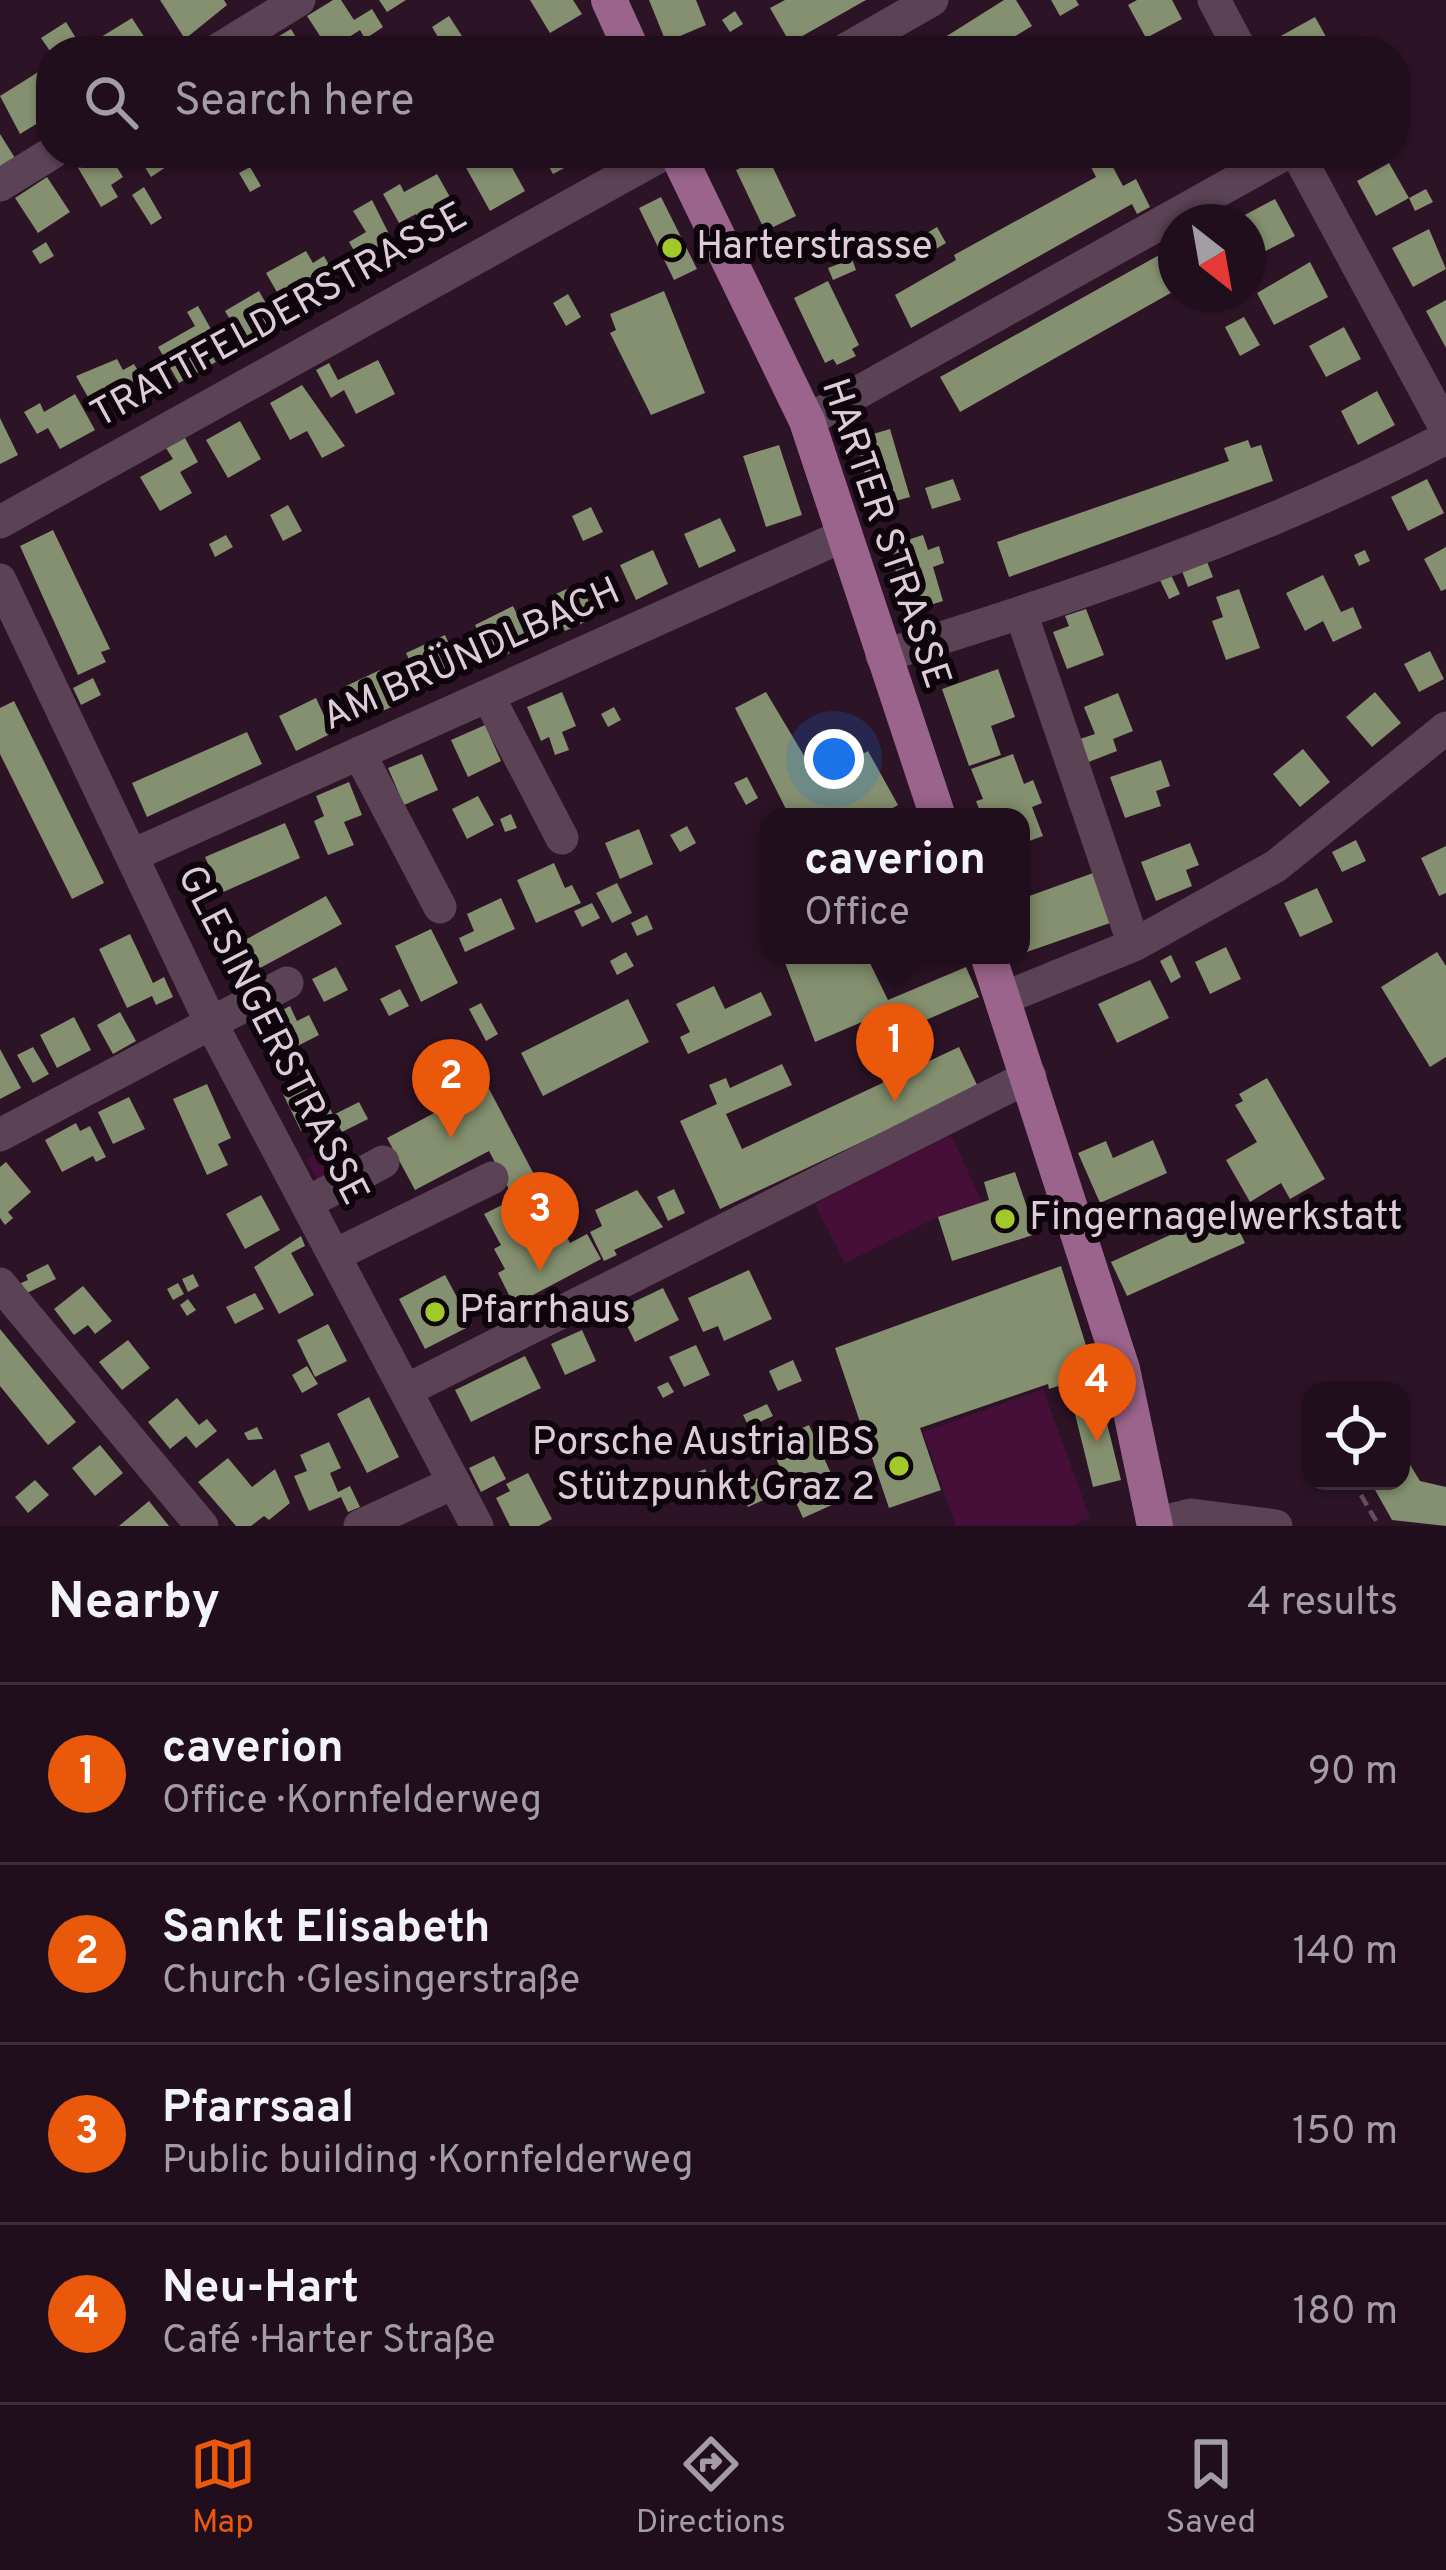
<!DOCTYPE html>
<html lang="en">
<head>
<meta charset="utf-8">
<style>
  body { margin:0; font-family:Overpass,sans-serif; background:#2d1c29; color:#f1f3f6 }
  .controls { position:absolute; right:36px; bottom:36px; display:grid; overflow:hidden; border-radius:24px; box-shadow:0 3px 9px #0004 }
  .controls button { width:108px; height:108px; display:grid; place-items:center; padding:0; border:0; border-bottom:3px solid #3e2e3b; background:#210e1c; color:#f1f3f6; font:60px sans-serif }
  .compass { position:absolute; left:1158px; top:204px; width:108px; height:108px; border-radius:50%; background:#210e1c; box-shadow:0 3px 9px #0004; rotate:149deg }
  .you { position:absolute; left:834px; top:759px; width:42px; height:42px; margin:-30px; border:9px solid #fff; border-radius:50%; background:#1a73e8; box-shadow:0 0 0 18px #1a73e833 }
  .badge { display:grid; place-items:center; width:78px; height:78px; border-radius:50%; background:#ea580c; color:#fff; font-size:39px; font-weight:700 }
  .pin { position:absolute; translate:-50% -99px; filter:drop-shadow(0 3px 6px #0008) }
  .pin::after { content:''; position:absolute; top:63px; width:42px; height:36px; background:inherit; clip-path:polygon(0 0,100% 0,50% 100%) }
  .popup { position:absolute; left:760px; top:808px; width:270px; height:156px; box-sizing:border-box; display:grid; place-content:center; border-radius:24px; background:#210e1c; filter:drop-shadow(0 3px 9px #0005); font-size:39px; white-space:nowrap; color:#a29ca3 }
  .popup b { font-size:45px; color:#f1f3f6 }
  .popup::after { content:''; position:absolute; left:50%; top:100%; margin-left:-24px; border:24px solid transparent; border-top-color:#210e1c }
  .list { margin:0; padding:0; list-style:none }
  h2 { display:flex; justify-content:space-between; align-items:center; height:156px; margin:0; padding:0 48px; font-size:51px }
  h2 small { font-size:39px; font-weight:400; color:#a29ca3 }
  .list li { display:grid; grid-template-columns:78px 1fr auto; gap:36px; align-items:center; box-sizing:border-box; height:180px; padding:0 48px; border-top:3px solid #3e2e3b }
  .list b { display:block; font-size:45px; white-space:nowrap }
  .list p { margin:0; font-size:39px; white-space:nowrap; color:#a29ca3 }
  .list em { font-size:39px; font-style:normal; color:#a29ca3 }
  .icon { flex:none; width:66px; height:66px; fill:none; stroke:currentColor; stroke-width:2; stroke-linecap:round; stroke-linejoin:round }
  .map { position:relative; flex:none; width:1446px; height:1526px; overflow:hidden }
  .search { position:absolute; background:#210e1c; box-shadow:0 3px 9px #0004; left:36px; right:36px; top:36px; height:132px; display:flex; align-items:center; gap:30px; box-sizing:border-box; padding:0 42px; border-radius:48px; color:#a29ca3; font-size:45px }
  .sheet { height:876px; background:#210e1c }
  nav { display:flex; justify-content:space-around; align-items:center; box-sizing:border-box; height:168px; border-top:3px solid #3e2e3b; background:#210e1c; font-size:33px; color:#a29ca3 }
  nav a { display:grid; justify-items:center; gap:6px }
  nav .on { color:#ea580c }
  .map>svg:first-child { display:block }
  .green { fill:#450f3a }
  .building { fill:#84906f }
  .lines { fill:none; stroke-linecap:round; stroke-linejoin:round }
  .path { stroke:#654f5f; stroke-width:4.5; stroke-dasharray:12 6; stroke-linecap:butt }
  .minor { stroke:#5c4255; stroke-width:33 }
  .major { stroke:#9b648d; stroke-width:36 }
  .poi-dot { fill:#a1c92a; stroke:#0e040b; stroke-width:4.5 }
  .labels { text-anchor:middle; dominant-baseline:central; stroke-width:12; stroke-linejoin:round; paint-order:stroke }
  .poi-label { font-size:39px; fill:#decdd9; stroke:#0e040b; text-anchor:start }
  .street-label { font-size:39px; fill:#decdd9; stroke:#0e040b }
</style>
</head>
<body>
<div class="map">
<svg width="1446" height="1526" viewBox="0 0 1446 1526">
  <rect width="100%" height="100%" fill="#2c1326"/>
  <!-- green -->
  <path class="green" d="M951,1135L982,1202L938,1217L845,1263L815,1204Z
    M339,1142L352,1167L326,1195L306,1159Z
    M1043,1389L1090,1518L1069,1526H956L923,1432Z"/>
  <!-- building -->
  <path class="building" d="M160,0H224L227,5L185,39Z
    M333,0H341L354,20L372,9L383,27L365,39L360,30L329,50L307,16Z
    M379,0H406L387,12Z
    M530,0H573L582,14L550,33Z
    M649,0H696L706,25L666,42Z
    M785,0H866L790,43L770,8Z
    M1004,0H1016L1032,26L991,51H923Z
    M1051,0H1076L1079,5L1060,16Z
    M1137,0H1172L1182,19L1146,38L1128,5Z
    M735,11L743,24L730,32L722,20Z
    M449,16L462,36L444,47L432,27Z
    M1315,17L1334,51H1287L1279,37Z
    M132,18L152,49L110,51L101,37Z
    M66,22L84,51H50L41,38Z
    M291,29L304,51H254Z
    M51,64V115L20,134L0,96Z
    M0,134L15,158L0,167Z
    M98,153H108L123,177L111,185L118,197L101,207L77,166Z
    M136,153H166L160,157L166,167L151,177Z
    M484,153H504L525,191L490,211L464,164Z
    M541,153H580L583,158L553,174Z
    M1204,153H1229L1209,164Z
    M767,155L796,216L765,231L736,170Z
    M1107,156L1123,186L1136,179L1150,207L1137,214L1132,204L911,328L895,295L956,260L954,255L1096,177L1090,165Z
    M1389,163L1409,198L1376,216L1357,181Z
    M250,167L261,186L250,192L239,173Z
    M437,174L464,222L431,240L416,214L399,223L383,194L400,184L404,192Z
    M47,177L70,212L38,233L15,198Z
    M144,187L162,218L151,225L132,195Z
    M1426,189L1433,202L1415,211L1409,198Z
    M661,197L697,269L674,280L639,208Z
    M1275,199L1295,236L1258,255L1248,222L1239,218Z
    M372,200L400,256L368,275L349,242L366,232L353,211Z
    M937,227L946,243L931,252L922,236Z
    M1429,229L1446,269L1413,287L1392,248Z
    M46,242L54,256L40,264L32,251Z
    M306,251L313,263L324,256L343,290L309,309L295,285L278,294L266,273Z
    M1161,254L1176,290L960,412L940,377Z
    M852,259L856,270L833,280L828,268Z
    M1310,262L1328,297L1274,325L1257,293Z
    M828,281L859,345L852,349L856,356L837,365L833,359L825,363L794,298Z
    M259,291L278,325L245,345L225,311Z
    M664,291L705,393L651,415L610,333L616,330L610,314Z
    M568,294L581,317L566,326L553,303Z
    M1446,300V348L1426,311Z
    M198,306L220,345L209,351L216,362L179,383L158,347L195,326L187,312Z
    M1244,317L1260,345L1240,356L1225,327Z
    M1344,327L1361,359L1326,377L1309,346Z
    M117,359L123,370L134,364L152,395L119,414L106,390L89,399L76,376Z
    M378,360L395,394L356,414L344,390L331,398L316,370L329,363L338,380Z
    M302,385L345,446L322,458L307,431L290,440L270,403Z
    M1377,391L1395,425L1358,445L1341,411Z
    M75,394L95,430L60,449L48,428L37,434L24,412L40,403L44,412Z
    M0,418L18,455L0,464Z
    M240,421L261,459L228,478L206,440Z
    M890,429L910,497L874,507L856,439Z
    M185,438L198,462L180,472L192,493L160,511L140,477L173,459L166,448Z
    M1248,440L1251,448L1261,445L1273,481L1009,577L997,542L1229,461L1224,448Z
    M779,445L802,515L766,527L743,456Z
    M953,479L961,500L932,509L925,488Z
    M1427,479L1444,513L1408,531L1391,497Z
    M288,505L302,531L283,541L270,515Z
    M591,507L603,532L583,541L572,516Z
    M720,518L736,551L699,568L684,534Z
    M53,530L110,649L101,652L106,662L78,675L20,546Z
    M226,535L233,547L215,557L209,544Z
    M923,535L928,550L939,546L944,563L933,567L943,601L908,612L888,546Z
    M1446,547V589L1441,591L1424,559Z
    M653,550L668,584L636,600L620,565Z
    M1365,550L1370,561L1359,566L1354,555Z
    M1204,554L1213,577L1188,587L1179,563Z
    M1170,573L1180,594L1169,599L1159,578Z
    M1323,575L1341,612L1353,607L1362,628L1333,642L1323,621L1305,631L1286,593Z
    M580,583L596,617L565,631L549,597Z
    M1239,589L1260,648L1226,660L1212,621L1223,617L1216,597Z
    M513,606L531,643L492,661L475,625Z
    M1086,609L1104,655L1067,669L1053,632L1069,626L1065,616Z
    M445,635L462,672L423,690L406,653Z
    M1430,651L1444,679L1419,692L1404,664Z
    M998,669L1015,717L991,726L1001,755L969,766L942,689Z
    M380,670L396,705L362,720L346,686Z
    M93,678L101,695L81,705L73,688Z
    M562,692L576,726L562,732L569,750L555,755L549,737L541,741L527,707Z
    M766,692L818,779L868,751L898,805L877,817H790L735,708Z
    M1375,692L1401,723L1372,747L1346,717Z
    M1118,693L1133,731L1113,739L1117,751L1086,763L1077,740L1095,734L1084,707Z
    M316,698L332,733L296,751L279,716Z
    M14,701L104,883L72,899L0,754V708Z
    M614,707L621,720L608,727L601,714Z
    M485,725L501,761L468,777L451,740Z
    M247,732L262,764L147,817L132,783Z
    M1303,749L1330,782L1300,807L1273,774Z
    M422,754L438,790L404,805L388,768Z
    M1013,754L1024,784L1033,780L1042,803L1032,807L1043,836L1021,844V817H982L976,801L983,799L971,769Z
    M1161,760L1170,786L1156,791L1161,806L1125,818L1110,777Z
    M747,777L758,798L746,805L734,783Z
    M349,782L362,815L344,822L354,845L328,855L314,821L324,816L316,796Z
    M478,796L494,825L467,839L452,809Z
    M511,814L517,828L505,832L500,819Z
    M285,823L300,858L221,893L205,857Z
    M687,826L696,843L680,852L670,835Z
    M639,829L653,864L620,879L605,843Z
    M1356,840L1366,861L1342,872L1332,852Z
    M1190,843L1199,865L1186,870L1192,886L1156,901L1141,862Z
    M1446,846V893L1439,896L1421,858Z
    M554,863L565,888L572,885L581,903L536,923L517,880Z
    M1093,873L1110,923L1021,954V899Z
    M617,883L632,913L612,923L596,893Z
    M1317,888L1333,922L1300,937L1284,903Z
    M326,896L342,924L260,968L245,940Z
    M501,898L515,929L465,952L459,938L474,931L467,914Z
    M592,903L600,918L582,927L574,911Z
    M647,915L653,929L637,936L631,923Z
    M431,929L458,983L421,1002L395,946Z
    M130,934L153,983L164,977L173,997L156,1005L152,996L127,1008L99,949Z
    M1226,947L1241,979L1210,994L1195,962Z
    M626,952L634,966L617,975L610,961Z
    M1437,952L1446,966V1057L1430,1067L1381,987Z
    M782,955H866L888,1000L966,967L979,997L873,1043L862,1022L815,1042Z
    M1171,955L1181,977L1171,983L1160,961Z
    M336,967L348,990L324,1002L312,979Z
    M1150,980L1169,1018L1117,1043L1098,1004Z
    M714,986L725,1009L761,992L772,1015L688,1054L680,1037L690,1032L676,1004Z
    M400,989L409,1006L389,1016L380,999Z
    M628,999L649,1042L543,1096L521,1053Z
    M481,1003L498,1034L486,1041L469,1009Z
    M290,1006L297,1021L309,1015L319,1035L274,1058L257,1023Z
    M120,1012L136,1041L113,1054L97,1025Z
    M74,1017L91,1050L57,1068L40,1035Z
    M33,1047L49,1074L33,1083L17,1055Z
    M959,1047L978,1087L720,1209L680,1121L717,1104L709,1085L726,1078L730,1088L782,1064L792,1085L726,1114L742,1149Z
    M0,1049L21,1088L0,1099Z
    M316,1078L333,1115L359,1102L368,1119L342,1132L333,1115L301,1131L283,1094Z
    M1267,1078L1325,1179L1290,1199L1281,1183L1250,1202L1226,1160L1257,1142L1235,1105L1243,1101L1239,1094Z
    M207,1084L231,1138L218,1144L228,1165L207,1175L173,1099Z
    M487,1085L570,1243L587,1234L601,1259L514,1305L498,1273L505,1269L494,1249L501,1245L484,1214L514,1199L489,1151L415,1190L387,1138Z
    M129,1097L145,1129L113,1144L98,1112Z
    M76,1123L80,1131L90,1126L106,1157L96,1162L93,1156L62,1172L45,1140Z
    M1153,1140L1167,1173L1100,1203L1078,1153L1106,1141L1113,1158Z
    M6,1162L31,1192L8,1212L13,1218L5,1225L0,1218V1167Z
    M1015,1172L1036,1234L952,1261L938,1217L989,1200L984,1182Z
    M674,1189L685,1213L668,1221L657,1197Z
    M637,1190L663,1227L614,1250L617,1255L604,1261L590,1232L602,1226L595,1210Z
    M261,1195L280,1230L245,1249L226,1214Z
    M1229,1208L1245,1243L1127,1296L1111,1262Z
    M301,1236L305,1246L291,1253L314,1295L279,1314L254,1267Z
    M48,1264L56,1279L25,1294L21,1283L28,1280L26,1275Z
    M1061,1266L1095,1374L1049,1389L1048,1384L920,1428L941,1490L889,1508L835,1348Z
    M749,1270L772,1319L724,1341L718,1326L703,1332L688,1298Z
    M193,1274L199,1286L188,1292L182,1279Z
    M445,1275L472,1325L425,1349L399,1299Z
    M178,1283L184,1294L173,1300L167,1289Z
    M83,1286L112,1321L95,1334L88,1325L74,1335L54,1309Z
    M663,1288L679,1320L635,1342L619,1309Z
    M255,1293L264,1309L235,1324L226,1307Z
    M188,1299L196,1310L187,1316L180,1305Z
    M328,1324L347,1361L315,1377L297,1340Z
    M0,1329L76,1422L48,1445L0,1386Z
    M582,1330L596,1361L565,1375L551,1344Z
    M128,1340L150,1368L122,1390L99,1362Z
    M696,1345L710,1375L684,1387L669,1357Z
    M525,1356L541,1388L471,1422L455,1390Z
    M793,1360L802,1381L778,1391L769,1371Z
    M307,1366L318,1384L302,1393L292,1375Z
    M668,1382L674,1392L663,1398L657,1387Z
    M369,1397L399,1457L367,1473L337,1414Z
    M177,1398L199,1425L207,1419L217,1431L196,1448L186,1436L170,1449L148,1422Z
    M1102,1403L1121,1480L1093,1487L1074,1410Z
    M767,1404L773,1416L749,1427L743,1415Z
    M809,1425L843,1500L803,1518L769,1443Z
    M257,1427L263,1439L248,1440L244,1433Z
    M329,1442L341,1468L330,1473L338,1492L350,1486L360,1507L348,1512L341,1497L309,1511L294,1476L307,1471L300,1455Z
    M100,1445L123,1473L95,1496L72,1468Z
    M1401,1450L1420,1481L1446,1487V1526L1392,1520L1370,1481H1401Z
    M494,1456L506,1479L481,1492L469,1468Z
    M228,1458L252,1487L275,1469L290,1503L269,1520L264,1516L251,1526H236L198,1482Z
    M705,1469L715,1490L699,1497L690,1475Z
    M528,1473L552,1519L539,1526H510L496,1498L510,1491L506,1484Z
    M763,1476L772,1496L748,1507L739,1487Z
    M35,1480L49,1495L28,1513L15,1497Z
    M149,1501L169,1526H119Z"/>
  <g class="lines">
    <!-- path -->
    <path class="path" d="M1361,1495L1379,1526"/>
    <!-- minor -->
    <path class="minor" d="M1214,0L1241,51
      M216,51L299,0
      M843,51L932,0
      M1297,153L1446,429
      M0,185L52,153
      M807,421L1286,153
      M0,522L665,153
      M0,580L211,1023L477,1526
      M1021,613L1134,945
      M882,656C1075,598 1267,531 1446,438
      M488,696L562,838
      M359,753L440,907
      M133,855L845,535
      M1004,998L1134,945L1276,866L1446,728
      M0,1135L287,983
      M307,1203L383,1162
      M335,1255L492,1178
      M0,1284L202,1526
      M407,1390L1030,1076
      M1155,1524L1191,1515L1276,1526
      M360,1526L453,1483"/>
    <!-- major -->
    <path class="major" d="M609,0L632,51
      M677,153L807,421L938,817
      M988,955L1122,1369L1155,1526"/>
  </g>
  <!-- markers -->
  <g class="poi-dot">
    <circle cx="672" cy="248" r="12"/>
    <circle cx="1005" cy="1219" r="12"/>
    <circle cx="435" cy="1312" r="12"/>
    <circle cx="899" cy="1466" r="12"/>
  </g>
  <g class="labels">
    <!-- poi labels -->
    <g class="poi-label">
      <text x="696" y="248">Harterstrasse</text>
      <text x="1029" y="1219">Fingernagelwerkstatt</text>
      <text x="459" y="1312">Pfarrhaus</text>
      <text x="875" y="1444" text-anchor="end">Porsche Austria IBS<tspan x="875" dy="45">Stützpunkt Graz 2</tspan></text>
    </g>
    <!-- street labels -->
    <g class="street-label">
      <text transform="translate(280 317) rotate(-29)">TRATTFELDERSTRASSE</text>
      <text transform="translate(884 534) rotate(71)">HARTER STRASSE</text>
      <text transform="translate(472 656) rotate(-24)">AM BRÜNDLBACH</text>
      <text transform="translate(271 1036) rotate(63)">GLESINGERSTRASSE</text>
    </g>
  </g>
</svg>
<div class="controls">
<button><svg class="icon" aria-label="locate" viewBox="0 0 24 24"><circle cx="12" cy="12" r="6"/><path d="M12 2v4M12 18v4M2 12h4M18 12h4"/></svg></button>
</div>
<svg class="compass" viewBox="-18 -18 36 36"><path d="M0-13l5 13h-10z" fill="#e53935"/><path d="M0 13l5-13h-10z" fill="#a29ca3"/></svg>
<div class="you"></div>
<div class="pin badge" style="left:895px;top:1102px">1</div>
<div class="popup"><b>caverion</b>Office</div>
<div class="pin badge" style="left:451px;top:1138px">2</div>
<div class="pin badge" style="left:540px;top:1271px">3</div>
<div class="pin badge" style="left:1097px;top:1442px">4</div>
<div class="search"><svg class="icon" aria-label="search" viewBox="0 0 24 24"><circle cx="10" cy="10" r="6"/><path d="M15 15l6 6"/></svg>Search here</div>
</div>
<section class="sheet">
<h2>Nearby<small>4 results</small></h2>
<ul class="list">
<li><span class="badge">1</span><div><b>caverion</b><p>Office · Kornfelderweg</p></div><em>90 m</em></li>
<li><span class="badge">2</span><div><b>Sankt Elisabeth</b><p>Church · Glesingerstraße</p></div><em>140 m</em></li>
<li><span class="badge">3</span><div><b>Pfarrsaal</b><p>Public building · Kornfelderweg</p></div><em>150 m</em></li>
<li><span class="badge">4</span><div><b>Neu-Hart</b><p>Café · Harter Straße</p></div><em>180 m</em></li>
</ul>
</section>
<nav>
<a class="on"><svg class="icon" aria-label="map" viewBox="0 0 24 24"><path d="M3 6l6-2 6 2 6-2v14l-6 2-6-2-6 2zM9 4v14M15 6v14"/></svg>Map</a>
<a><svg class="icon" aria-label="directions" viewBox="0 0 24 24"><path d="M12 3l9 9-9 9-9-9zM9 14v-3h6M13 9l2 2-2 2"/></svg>Directions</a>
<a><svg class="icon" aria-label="saved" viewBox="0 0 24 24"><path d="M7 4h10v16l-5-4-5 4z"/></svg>Saved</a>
</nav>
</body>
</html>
